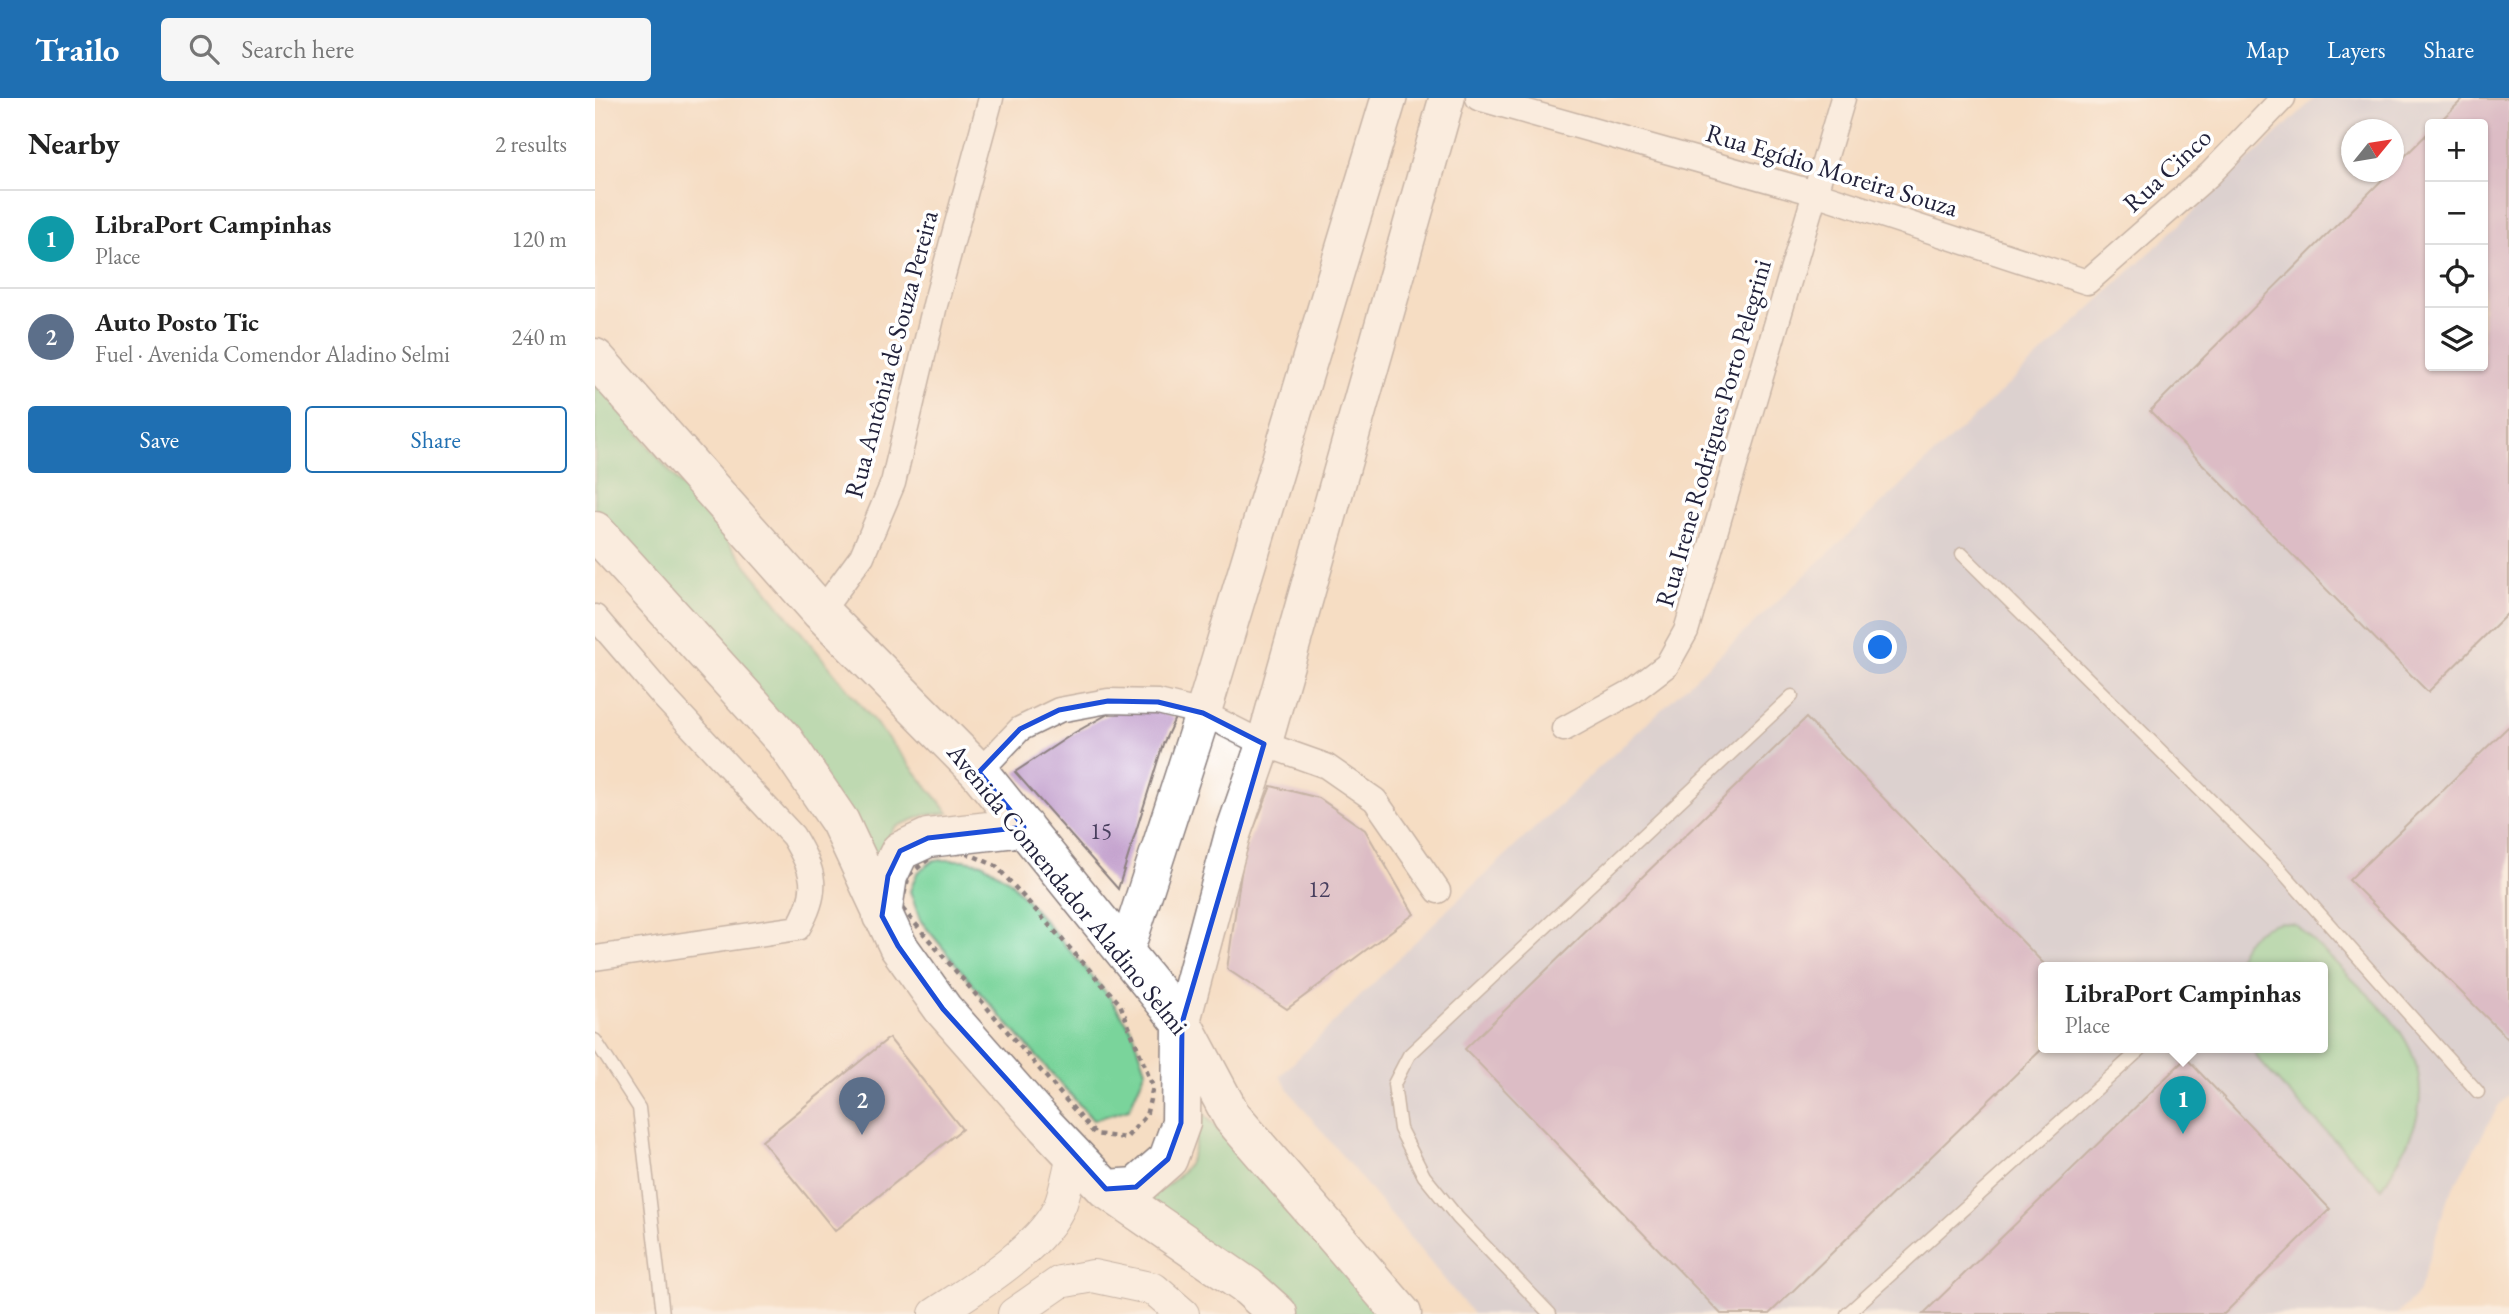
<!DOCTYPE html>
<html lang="en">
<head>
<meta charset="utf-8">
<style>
  body { margin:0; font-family:"EB Garamond",serif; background:#f6f6f6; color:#222 }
  .controls { position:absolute; right:21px; top:21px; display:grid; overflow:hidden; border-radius:7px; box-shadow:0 2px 5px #0004 }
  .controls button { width:63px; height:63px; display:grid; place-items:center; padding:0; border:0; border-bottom:2px solid #e0e0e0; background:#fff; color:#222; font:35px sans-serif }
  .compass { position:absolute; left:1746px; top:21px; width:63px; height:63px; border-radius:50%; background:#fff; box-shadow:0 2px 5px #0004; rotate:60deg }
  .you { position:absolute; left:1286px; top:550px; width:24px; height:24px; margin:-18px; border:5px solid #fff; border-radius:50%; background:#1a73e8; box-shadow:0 0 0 10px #1a73e833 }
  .badge { display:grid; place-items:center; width:46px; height:46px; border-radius:50%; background:#1f6fb2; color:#fff; font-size:23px; font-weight:700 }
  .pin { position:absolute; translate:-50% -58px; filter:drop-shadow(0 2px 4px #0008) }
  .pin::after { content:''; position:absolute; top:37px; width:24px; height:21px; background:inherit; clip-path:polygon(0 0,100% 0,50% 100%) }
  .popup { position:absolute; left:1443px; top:864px; width:290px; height:91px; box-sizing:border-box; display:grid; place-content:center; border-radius:7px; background:#fff; filter:drop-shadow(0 2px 5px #0005); font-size:23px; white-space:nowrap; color:#767676 }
  .popup b { font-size:26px; color:#222 }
  .popup::after { content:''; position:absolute; left:50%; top:100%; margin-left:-14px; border:14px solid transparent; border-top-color:#fff }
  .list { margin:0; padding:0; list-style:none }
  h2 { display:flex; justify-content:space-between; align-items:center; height:91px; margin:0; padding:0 28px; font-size:30px }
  h2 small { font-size:23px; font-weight:400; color:#767676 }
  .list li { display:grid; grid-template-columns:46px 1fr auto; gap:21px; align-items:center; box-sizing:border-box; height:98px; padding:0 28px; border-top:2px solid #e0e0e0 }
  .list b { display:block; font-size:26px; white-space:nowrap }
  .list p { margin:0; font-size:23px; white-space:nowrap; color:#767676 }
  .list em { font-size:23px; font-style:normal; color:#767676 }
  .actions { display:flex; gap:14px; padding:21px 28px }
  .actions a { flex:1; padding:16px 0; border:2px solid #1f6fb2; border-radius:7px; text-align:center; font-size:24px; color:#1f6fb2 }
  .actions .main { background:#1f6fb2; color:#fff }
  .icon { flex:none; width:38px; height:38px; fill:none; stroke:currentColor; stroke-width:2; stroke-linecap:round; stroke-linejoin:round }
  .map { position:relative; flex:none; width:1914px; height:1216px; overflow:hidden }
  header { display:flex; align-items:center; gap:42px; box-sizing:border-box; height:98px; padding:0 35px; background:#1f6fb2; color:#fff }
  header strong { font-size:33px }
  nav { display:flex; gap:38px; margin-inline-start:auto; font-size:24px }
  .search { width:490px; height:63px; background:#f6f6f6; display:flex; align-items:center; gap:18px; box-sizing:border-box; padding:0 24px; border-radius:7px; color:#767676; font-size:26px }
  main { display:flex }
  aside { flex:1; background:#fff }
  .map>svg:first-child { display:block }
  .industrial { fill:#bdc3de; fill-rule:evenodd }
  .green { fill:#7ad49b; stroke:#4e7b6b; stroke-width:2 }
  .building { fill:#bc95c7 }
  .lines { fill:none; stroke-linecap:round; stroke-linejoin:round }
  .service-casing { stroke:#8c807f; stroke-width:15 }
  .minor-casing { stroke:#8c807f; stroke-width:27 }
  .tertiary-casing { stroke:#8c807f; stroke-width:34 }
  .secondary-casing { stroke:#8c807f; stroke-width:38 }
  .primary-casing { stroke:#8c807f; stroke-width:41 }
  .path { stroke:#8c807f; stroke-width:4.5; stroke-dasharray:5 5; stroke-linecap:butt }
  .service { stroke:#fff; stroke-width:12 }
  .minor { stroke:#fff; stroke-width:24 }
  .tertiary { stroke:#fff; stroke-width:32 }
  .secondary { stroke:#fff; stroke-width:35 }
  .primary { stroke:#fff; stroke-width:38 }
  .marked { fill:none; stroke:#1d4ed8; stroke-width:5; stroke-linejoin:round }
  .labels { text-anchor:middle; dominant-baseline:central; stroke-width:7; stroke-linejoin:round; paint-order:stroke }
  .number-label { font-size:23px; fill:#483f5e }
  .street-label { font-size:26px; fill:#22223b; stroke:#fff }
</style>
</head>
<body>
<header>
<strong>Trailo</strong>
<div class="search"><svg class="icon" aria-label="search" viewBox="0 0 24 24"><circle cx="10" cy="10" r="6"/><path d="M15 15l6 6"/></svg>Search here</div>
<nav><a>Map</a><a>Layers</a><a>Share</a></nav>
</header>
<main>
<aside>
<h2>Nearby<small>2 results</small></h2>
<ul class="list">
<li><span class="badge" style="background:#0f9aa8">1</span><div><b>LibraPort Campinhas</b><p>Place</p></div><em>120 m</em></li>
<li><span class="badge" style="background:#5c6f8a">2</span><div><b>Auto Posto Tic</b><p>Fuel · Avenida Comendor Aladino Selmi</p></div><em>240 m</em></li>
</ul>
<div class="actions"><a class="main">Save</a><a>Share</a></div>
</aside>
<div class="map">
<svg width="1914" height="1216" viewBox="0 0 1914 1216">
  <rect width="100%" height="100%" fill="#fff"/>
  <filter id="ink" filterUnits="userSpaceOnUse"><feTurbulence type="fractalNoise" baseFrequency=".0143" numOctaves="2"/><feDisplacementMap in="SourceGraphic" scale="14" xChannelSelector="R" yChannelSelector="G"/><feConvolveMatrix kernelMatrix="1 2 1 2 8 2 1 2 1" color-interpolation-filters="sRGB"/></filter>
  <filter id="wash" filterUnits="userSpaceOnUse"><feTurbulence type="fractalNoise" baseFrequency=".00686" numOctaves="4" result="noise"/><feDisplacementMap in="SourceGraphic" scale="28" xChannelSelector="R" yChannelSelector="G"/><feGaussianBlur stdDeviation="1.57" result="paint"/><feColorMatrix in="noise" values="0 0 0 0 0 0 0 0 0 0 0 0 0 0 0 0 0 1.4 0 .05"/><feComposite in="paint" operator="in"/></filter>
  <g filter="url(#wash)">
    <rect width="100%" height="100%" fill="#f5ddc3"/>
    <!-- industrial -->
    <path class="industrial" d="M1720,0H1914V997L1904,1007L1853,1099L1823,1196L1802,1216H878L701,1002L685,978L851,813ZM1835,26H1888V268H1835ZM1756,32H1798V74H1756ZM1448,870H1728V950H1448Z"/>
    <!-- green -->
    <path class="green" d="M0,282L354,715L330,717L300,729L277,762L0,416Z
      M339,762H368L387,765L415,783L513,897L538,934L551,972L534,1011L498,1022L380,889L325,822L315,793L322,775Z
      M1686,824L1700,826C1718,843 1736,860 1754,878C1792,914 1832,951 1824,1009C1820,1038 1801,1066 1787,1091L1688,989L1663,961L1658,950H1728V870H1641C1645,843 1660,829 1686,824Z
      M604,1010L786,1216H699L554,1100C600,1069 599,1064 604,1010Z"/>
    <g id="blocks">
      <!-- building -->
      <path class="building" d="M1869,0H1914V514L1833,594L1555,313L1795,74H1798V70L1835,33V268H1888V26H1842Z
        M524,610L557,611L580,620L568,646L523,791L420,674L479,635Z
        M1211,620L1453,870H1448V950L1174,1216H1126L870,951Z
        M1914,628V942L1754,782Z
        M676,688L724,700L770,732L819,816L692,911L632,871L649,755Z
        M294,940L367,1031L240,1133L167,1043Z
        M1591,960L1735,1111L1629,1216H1328Z"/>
    </g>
  </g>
  <g filter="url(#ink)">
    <use href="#blocks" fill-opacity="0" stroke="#8c807f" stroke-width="2"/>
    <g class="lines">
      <defs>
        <path id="service" d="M1367,456L1684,770L1883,994
          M0,942L44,1010L68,1216
          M955,1216L863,1120L829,1078L805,1031L799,986L814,957L1197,598
          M1252,1216L1547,950"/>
        <path id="minor" d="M883,0L1220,95L1492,184L1615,76L1688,0
          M226,514L267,458L298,385L340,207L396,0
          M0,519L67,597L198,738C219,774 226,791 203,830L0,860
          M969,631L1038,593L1072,567L1091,533L1248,0
          M384,674L425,631L464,612L513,603L563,604L608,615L669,646L731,668L780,702L843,793"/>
        <path id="tertiary" d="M340,1216C378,1191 449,1149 466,1105C471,1090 474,1073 478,1057
          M419,1216L465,1184L498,1178L559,1191L588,1216"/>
        <path id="secondary" d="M530,856L608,615L794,0
          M587,925L637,738L669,646L852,0"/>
        <path id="primary" d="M0,260L226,514L384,674L587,925L637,1019L807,1216
          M0,433L189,642L245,724L303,848L348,911L451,1028L511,1091L653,1189L683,1216
          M287,818L293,778L305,753L333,740L429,729
          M511,1091L541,1089L573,1061L586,1025L587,928"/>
      </defs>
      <!-- service casing -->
      <use href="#service" class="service-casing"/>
      <!-- minor casing -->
      <use href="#minor" class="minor-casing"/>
      <!-- tertiary casing -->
      <use href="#tertiary" class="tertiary-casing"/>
      <!-- secondary casing -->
      <use href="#secondary" class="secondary-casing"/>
      <!-- primary casing -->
      <use href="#primary" class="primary-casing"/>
      <!-- path -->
      <path class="path" d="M341,755H372L401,768L525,906L558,989L551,1018L531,1040L500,1036L306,809L314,777Z"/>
      <!-- service -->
      <use href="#service" class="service"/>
      <!-- minor -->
      <use href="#minor" class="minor"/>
      <!-- tertiary -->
      <use href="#tertiary" class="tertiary"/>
      <!-- secondary -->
      <use href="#secondary" class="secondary"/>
      <!-- primary -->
      <use href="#primary" class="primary"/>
    </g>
  </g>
  <!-- marked area -->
  <path d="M0 0H1914V1216H0ZM513,603L563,604L608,615L669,646L587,925L586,1025L573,1061L541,1089L511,1091L348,911L303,848L287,818L293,778L305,753L333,740L429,729L384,674L425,631L464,612Z" fill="#f5ddc3" fill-opacity=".55" fill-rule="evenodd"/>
  <path class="marked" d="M513,603L563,604L608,615L669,646L587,925L586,1025L573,1061L541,1089L511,1091L348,911L303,848L287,818L293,778L305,753L333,740L429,729L384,674L425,631L464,612Z"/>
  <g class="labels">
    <!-- number labels -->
    <g class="number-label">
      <text x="506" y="733">15</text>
      <text x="724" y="791">12</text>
    </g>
    <!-- street labels -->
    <g class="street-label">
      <text transform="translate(1237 72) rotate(17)">Rua Egídio Moreira Souza</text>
      <text transform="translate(1572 72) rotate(-43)">Rua Cinco</text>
      <text transform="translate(296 256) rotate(-75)">Rua Antônia de Souza Pereira</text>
      <text transform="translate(1118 335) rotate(-74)">Rua Irene Rodrigues Porto Pelegrini</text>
      <text transform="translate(473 791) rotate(51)">Avenida Comendador Aladino Selmi</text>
    </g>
  </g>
</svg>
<div class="controls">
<button>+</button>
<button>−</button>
<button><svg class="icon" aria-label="locate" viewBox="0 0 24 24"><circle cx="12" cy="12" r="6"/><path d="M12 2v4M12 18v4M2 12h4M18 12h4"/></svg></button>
<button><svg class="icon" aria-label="layers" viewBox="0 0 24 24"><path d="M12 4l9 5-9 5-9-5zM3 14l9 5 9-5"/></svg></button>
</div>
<svg class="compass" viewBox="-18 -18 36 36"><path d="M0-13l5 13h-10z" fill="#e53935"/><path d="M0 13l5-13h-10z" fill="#767676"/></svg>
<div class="you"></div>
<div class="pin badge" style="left:1588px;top:1036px;background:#0f9aa8">1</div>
<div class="popup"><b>LibraPort Campinhas</b>Place</div>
<div class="pin badge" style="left:267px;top:1037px;background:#5c6f8a">2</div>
</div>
</main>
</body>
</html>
